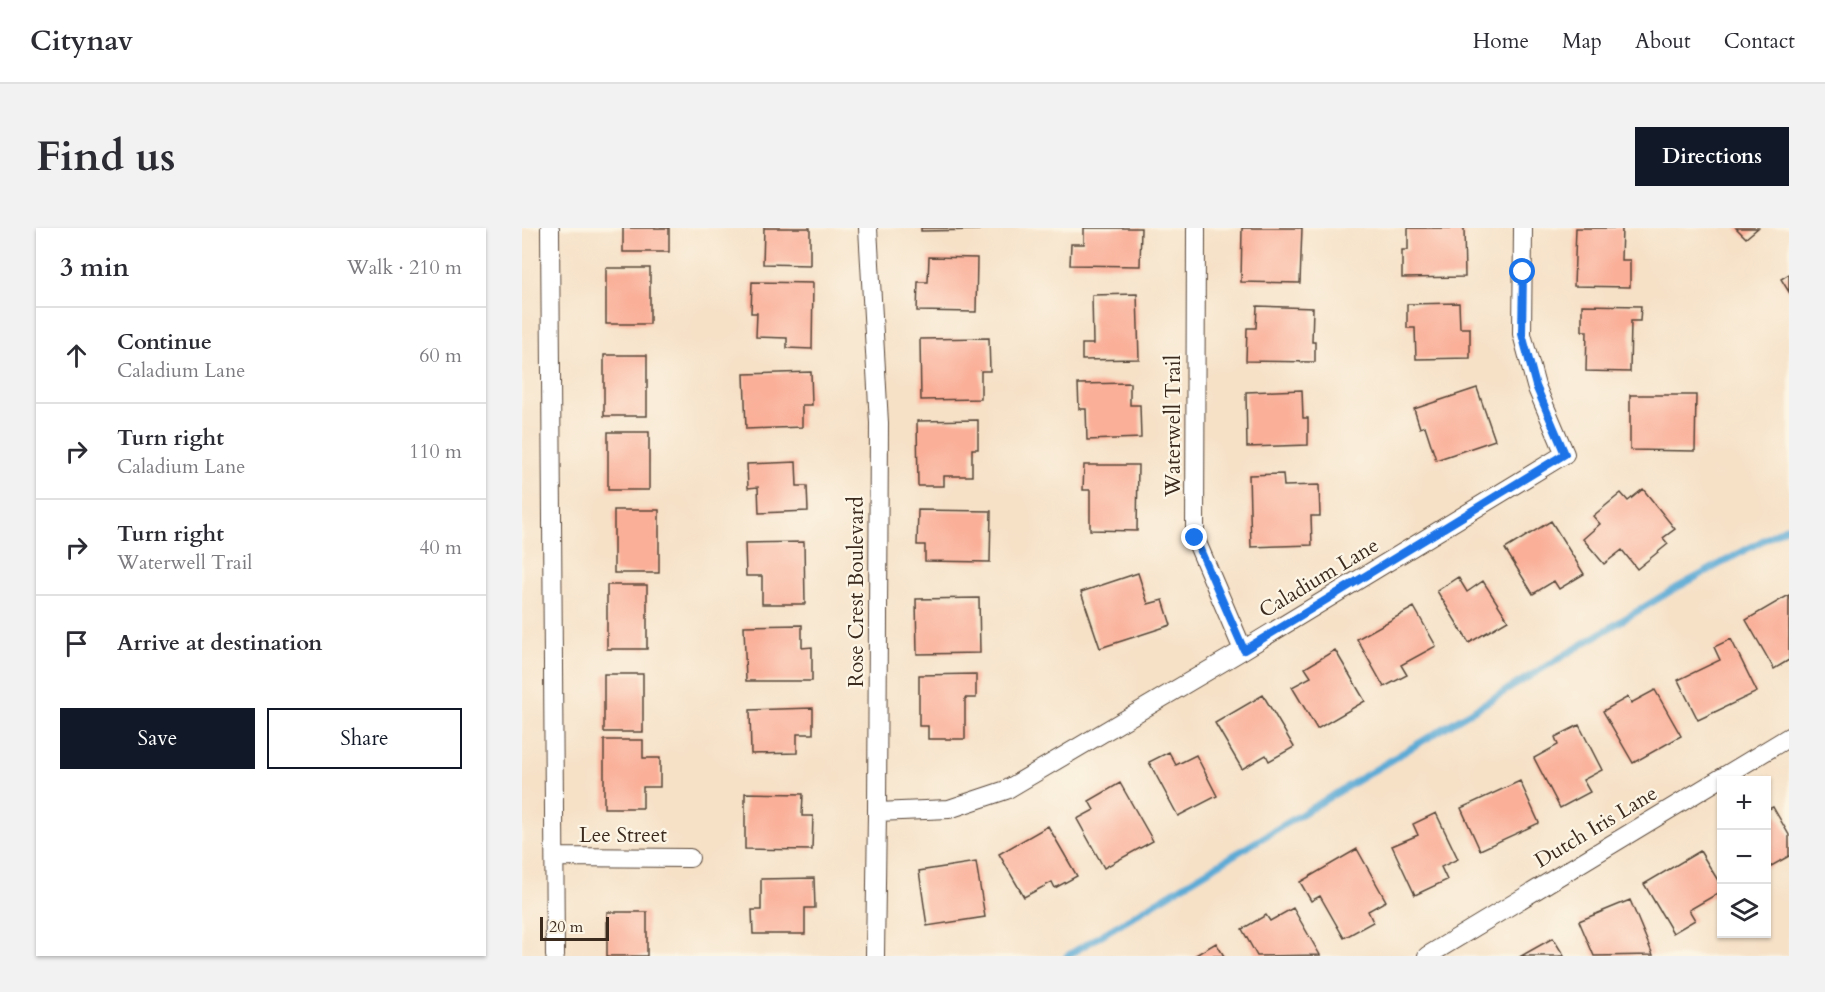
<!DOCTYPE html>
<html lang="en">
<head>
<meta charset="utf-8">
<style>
  body { margin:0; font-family:Cardo,serif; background:#f2f2f3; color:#2b2b33 }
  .controls { position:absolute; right:18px; bottom:18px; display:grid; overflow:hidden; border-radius:0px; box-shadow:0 2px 4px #0004 }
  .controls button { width:54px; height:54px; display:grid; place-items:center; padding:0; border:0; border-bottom:2px solid #e1e1e2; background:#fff; color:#2b2b33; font:30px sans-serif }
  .scale { position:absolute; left:18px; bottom:15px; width:69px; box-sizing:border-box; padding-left:6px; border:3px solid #3b2a1e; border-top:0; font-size:16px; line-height:21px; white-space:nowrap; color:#3b2a1e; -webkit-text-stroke:4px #fcf5e5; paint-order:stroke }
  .stop { position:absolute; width:18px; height:18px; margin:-14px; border:4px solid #1a73e8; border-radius:50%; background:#fff }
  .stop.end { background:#1a73e8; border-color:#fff; box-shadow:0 2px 6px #0008 }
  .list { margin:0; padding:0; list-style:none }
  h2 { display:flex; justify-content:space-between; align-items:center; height:78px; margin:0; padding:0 24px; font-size:26px }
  h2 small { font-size:20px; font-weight:400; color:#7c7c81 }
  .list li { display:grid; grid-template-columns:39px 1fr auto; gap:18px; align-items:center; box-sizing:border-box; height:96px; padding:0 24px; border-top:2px solid #e1e1e2 }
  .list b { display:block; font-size:22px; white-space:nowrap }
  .list p { margin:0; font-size:20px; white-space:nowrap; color:#7c7c81 }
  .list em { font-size:20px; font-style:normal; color:#7c7c81 }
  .actions { display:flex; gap:12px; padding:18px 24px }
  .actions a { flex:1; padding:14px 0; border:2px solid #111827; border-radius:0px; text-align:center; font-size:21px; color:#111827 }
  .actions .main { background:#111827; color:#fff }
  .icon { flex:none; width:33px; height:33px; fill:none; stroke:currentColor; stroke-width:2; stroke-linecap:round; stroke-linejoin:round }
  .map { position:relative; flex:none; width:1267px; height:728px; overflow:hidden; border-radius:0px }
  header { display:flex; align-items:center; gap:36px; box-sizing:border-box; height:84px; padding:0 30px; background:#fff; border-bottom:2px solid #e1e1e2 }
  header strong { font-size:28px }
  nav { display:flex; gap:33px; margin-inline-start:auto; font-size:21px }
  .intro { display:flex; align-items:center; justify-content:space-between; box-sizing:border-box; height:144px; padding:0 36px }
  h1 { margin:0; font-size:42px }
  .button { padding:15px 27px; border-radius:0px; background:#111827; color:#fff; font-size:21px; font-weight:700 }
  main { display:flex; gap:36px; padding:0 36px }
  aside { flex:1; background:#fff; border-radius:0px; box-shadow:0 2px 4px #0004 }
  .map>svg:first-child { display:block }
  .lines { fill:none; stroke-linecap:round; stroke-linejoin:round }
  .stream { stroke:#5baad5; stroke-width:7 }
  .building { fill:#faaf98 }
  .minor-casing { stroke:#574537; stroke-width:20 }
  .minor { stroke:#fff; stroke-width:18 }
  .route { stroke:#1a73e8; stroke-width:8 }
  .labels { text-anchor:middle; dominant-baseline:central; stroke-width:4.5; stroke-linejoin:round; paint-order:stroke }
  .street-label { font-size:21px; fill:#3b2a1e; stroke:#fcf5e5 }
</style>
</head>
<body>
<header>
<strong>Citynav</strong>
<nav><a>Home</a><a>Map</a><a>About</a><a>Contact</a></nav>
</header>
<div class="intro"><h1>Find us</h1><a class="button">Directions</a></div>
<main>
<aside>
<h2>3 min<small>Walk · 210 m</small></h2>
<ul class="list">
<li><svg class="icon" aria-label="ahead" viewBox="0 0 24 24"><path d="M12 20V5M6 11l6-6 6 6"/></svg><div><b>Continue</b><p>Caladium Lane</p></div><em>60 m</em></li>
<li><svg class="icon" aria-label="right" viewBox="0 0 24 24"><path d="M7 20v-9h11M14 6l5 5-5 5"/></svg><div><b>Turn right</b><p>Caladium Lane</p></div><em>110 m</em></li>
<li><svg class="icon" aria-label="right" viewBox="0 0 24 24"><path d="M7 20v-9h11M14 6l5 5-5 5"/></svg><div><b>Turn right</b><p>Waterwell Trail</p></div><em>40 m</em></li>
<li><svg class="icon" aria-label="arrive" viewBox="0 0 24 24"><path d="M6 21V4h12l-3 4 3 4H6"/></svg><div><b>Arrive at destination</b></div></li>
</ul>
<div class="actions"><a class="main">Save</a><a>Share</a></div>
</aside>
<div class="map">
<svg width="1267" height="728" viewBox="0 0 1267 728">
  <rect width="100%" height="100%" fill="#fcf5e5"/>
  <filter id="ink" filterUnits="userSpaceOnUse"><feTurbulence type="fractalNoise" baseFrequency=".0167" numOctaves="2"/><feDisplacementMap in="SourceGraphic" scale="12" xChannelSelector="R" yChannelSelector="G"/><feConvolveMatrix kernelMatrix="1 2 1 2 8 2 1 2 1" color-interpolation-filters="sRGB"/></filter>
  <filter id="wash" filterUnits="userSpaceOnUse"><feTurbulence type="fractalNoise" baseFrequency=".008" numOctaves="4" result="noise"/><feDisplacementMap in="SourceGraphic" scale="24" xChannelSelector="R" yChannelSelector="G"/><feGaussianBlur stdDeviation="1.35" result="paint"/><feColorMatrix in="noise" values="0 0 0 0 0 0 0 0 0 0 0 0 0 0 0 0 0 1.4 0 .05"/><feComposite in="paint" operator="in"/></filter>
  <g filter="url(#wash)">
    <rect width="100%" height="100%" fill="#f6e1c7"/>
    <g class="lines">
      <!-- stream -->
      <path class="stream" d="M545,728L1147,364L1267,298"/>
    </g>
    <g id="blocks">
      <!-- building -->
      <path class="building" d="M101,0H147V24H101Z
        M242,0H288V37L241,36Z
        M399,0H457V2L399,3Z
        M562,0H619L618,38L548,37L549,16H562Z
        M720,0H780L778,55L719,54Z
        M886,0H942L943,49L880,50V22H886Z
        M1054,0H1100L1099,32H1108V59L1052,58Z
        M1214,0H1236L1224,10Z
        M407,29L455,30L454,84L395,83L396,54H406Z
        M84,40H128V96H84Z
        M1267,46V64L1259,51Z
        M230,54L291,55L290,121L265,120V110L234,109L235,85H229Z
        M615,66L617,131L560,132V116H571L570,67Z
        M937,75L938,100H948V130L894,131L893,100H885V76Z
        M1060,77L1119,78L1118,93H1109L1108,144L1064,143L1065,103H1060Z
        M735,78L791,80L790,114H793V134L724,133L725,100H734Z
        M467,110L468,143H459V171L399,172L398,111Z
        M82,127H125V188H82Z
        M289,144L290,177H280V199L224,201L222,146Z
        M608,155V177H618L619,210L565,212L564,181H557L556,156Z
        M955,160L973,212L914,232L903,198L898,200L892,181Z
        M780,162L781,190H786V217L725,219L724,164Z
        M1108,167H1174L1173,223L1108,222Z
        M456,192V221H450V248H422V258H396L395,193Z
        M86,204H127V262H86Z
        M274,234L275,258H285L286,283L237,285L236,259L226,260L225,236Z
        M562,237H616L615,303L568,302V262H561Z
        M761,246L762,258L797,257L798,288H789L790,317L729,319L727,247Z
        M1121,261L1153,301L1141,310L1146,316L1115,341L1100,322L1082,336L1061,311L1078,296L1071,288L1099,265L1106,273Z
        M92,282H137V345H92Z
        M396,282L469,283L468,334L403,333V317H395Z
        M1029,293L1062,346L1037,361L1032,353L1011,366L983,321Z
        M282,314L283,376H240V348H224L223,315Z
        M616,345L626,376L641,372L649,397L578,420L559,364Z
        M936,349L945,364L961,353L986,392L947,415L915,363Z
        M85,357H125V421H85Z
        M1267,367V432L1252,441L1224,392Z
        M457,370L458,425L395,426L394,371Z
        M892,379L914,418L879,437L885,447L862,459L835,411Z
        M280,397V420L290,419V453H224L222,398Z
        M1209,411L1235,464L1176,492L1156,452L1198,432L1192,419Z
        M813,422L843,473L795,501L770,459L789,449L783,440Z
        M82,446H121V504H82Z
        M454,446V470H443V511H406V498H397V447Z
        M1133,462L1159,508L1111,535L1081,483L1106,469L1109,475Z
        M741,467L772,519L747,533L744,527L720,541L693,495Z
        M291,480V506H275V525L229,526L228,482Z
        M1057,497L1080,542L1061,552L1068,564L1038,580L1012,530L1036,517L1033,509Z
        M82,512H121V530H138V559H121V580H82Z
        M647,524L654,537L674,527L695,568L656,588L627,534Z
        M998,553L1017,595L958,622L939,580Z
        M598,555L631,613L582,640L555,591L572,582L567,573Z
        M223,565L281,566L280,588H291L290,622L223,621Z
        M1251,579L1267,607V628L1244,641V582Z
        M914,585L936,631L919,639L925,652L893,667L870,618L896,607L891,596Z
        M526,598L555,648L533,660L530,654L502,669L477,626Z
        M835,621L864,673L846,683L851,694L822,710L798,668L789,673L778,654Z
        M1178,623L1200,659V663L1167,682L1173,692L1151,705L1122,656Z
        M454,634L463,689L405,698L397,643Z
        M292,650L293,680H283V706H231L230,682H239V651Z
        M1108,672L1131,727L1072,728L1057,693Z
        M771,680L798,727L735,728L720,701L744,687L748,693Z
        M85,684H125V728H85Z
        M1031,710L1042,728H999Z
        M694,715L702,728H672Z"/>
    </g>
  </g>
  <g filter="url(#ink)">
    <use href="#blocks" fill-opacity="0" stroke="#574537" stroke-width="1.5"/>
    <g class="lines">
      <defs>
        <path id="minor" d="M28,0L33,728
          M346,0L357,195L355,584L353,728
          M674,0L673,310L721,422
          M355,584L427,581L484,562L721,422L1043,226L1014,158L1000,106L1001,0
          M33,629L168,630
          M905,728L1267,509"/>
      </defs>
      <!-- minor casing -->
      <use href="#minor" class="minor-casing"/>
      <!-- minor -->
      <use href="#minor" class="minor"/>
    </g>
  </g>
  <g class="lines" filter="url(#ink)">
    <!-- route -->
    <path class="route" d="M673,310L722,422L1043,226L1014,158L1000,106L1001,44"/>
  </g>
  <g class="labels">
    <!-- street labels -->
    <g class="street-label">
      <text transform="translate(651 198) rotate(-90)">Waterwell Trail</text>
      <text transform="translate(797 350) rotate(-31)">Caladium Lane</text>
      <text transform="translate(334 364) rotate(-90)">Rose Crest Boulevard</text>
      <text transform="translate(1074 599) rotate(-31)">Dutch Iris Lane</text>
      <text x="101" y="607">Lee Street</text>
    </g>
  </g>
</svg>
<div class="controls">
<button>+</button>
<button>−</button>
<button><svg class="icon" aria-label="layers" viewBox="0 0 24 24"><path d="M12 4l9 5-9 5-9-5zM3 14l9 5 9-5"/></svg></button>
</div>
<div class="scale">20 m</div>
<div class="stop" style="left:1001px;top:44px"></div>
<div class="stop end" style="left:673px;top:310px"></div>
</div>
</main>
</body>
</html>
